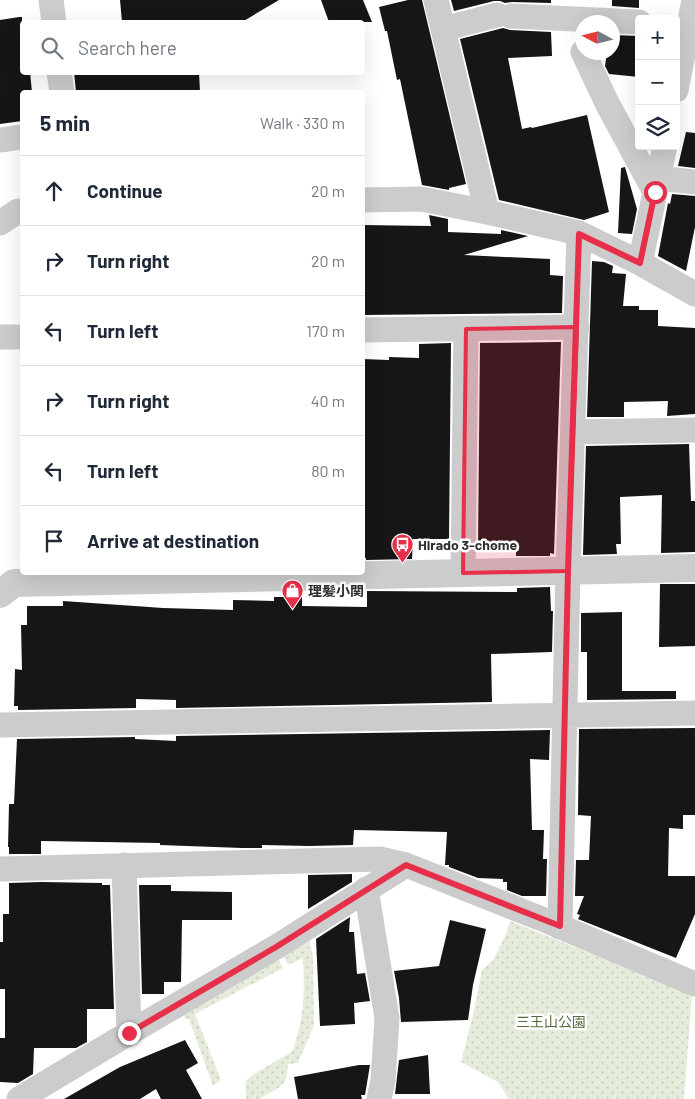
<!DOCTYPE html>
<html lang="en">
<head>
<meta charset="utf-8">
<style>
  body { margin:0; font-family:Barlow,"Noto Sans JP",sans-serif; background:#f2f2f3; color:#1f2937 }
  .controls { position:absolute; right:15px; top:15px; display:grid; overflow:hidden; border-radius:5px; box-shadow:0 5px 20px #0002 }
  .controls button { width:45px; height:45px; display:grid; place-items:center; padding:0; border:0; border-bottom:1px solid #e0e1e3; background:#fff; color:#1f2937; font:25px sans-serif }
  .compass { position:absolute; left:575px; top:15px; width:45px; height:45px; border-radius:50%; background:#fff; box-shadow:0 5px 20px #0002; rotate:277deg }
  .stop { position:absolute; width:15px; height:15px; margin:-11px; border:4px solid #e82f49; border-radius:50%; background:#fff }
  .stop.end { background:#e82f49; border-color:#fff; box-shadow:0 1px 5px #0008 }
  .list { margin:0; padding:0; list-style:none }
  h2 { display:flex; justify-content:space-between; align-items:center; height:65px; margin:0; padding:0 20px; font-size:21px }
  h2 small { font-size:16px; font-weight:400; color:#747a83 }
  .list li { display:grid; grid-template-columns:32px 1fr auto; gap:15px; align-items:center; box-sizing:border-box; height:70px; padding:0 20px; border-top:1px solid #e0e1e3 }
  .list b { display:block; font-size:19px; white-space:nowrap }
  .list em { font-size:16px; font-style:normal; color:#747a83 }
  .icon { flex:none; width:28px; height:28px; fill:none; stroke:currentColor; stroke-width:2; stroke-linecap:round; stroke-linejoin:round }
  .map { position:relative; flex:none; width:695px; height:1099px; overflow:hidden }
  .search { position:absolute; background:#fff; box-shadow:0 5px 20px #0002; left:20px; top:20px; width:345px; height:55px; display:flex; align-items:center; gap:12px; box-sizing:border-box; padding:0 18px; border-radius:5px; color:#747a83; font-size:19px }
  .panel { position:absolute; background:#fff; box-shadow:0 5px 20px #0002; left:20px; top:90px; width:345px; height:485px; border-radius:5px }
  .map>svg:first-child { display:block }
  .green { fill:url(#green-dots) }
  .building { fill:#161616 }
  .lines { fill:none; stroke-linecap:round; stroke-linejoin:round }
  .minor { stroke:#ccc; stroke-width:25 }
  .tertiary { stroke:#ccc; stroke-width:28 }
  .route { stroke:#e82f49; stroke-width:6 }
  .marked { fill:#e82f49; fill-opacity:0.2; stroke:#e82f49; stroke-width:4; stroke-linejoin:round }
  .labels { text-anchor:middle; dominant-baseline:central; stroke-width:5; stroke-linejoin:round; paint-order:stroke }
  .poi-label { font-size:14px; font-weight:bold; fill:#2f2f2f; stroke:#fff; text-anchor:start }
  .park-label { font-size:14px; fill:#556b3b; stroke:#fff }
</style>
</head>
<body>
<div class="map">
<svg width="695" height="1099" viewBox="0 0 695 1099">
  <defs>
    <pattern id="green-dots" width="8" height="8" patternUnits="userSpaceOnUse" patternTransform="scale(1.25)"><rect width="8" height="8" fill="#e6ecdc"/><path d="M2 2h.1M6 6h.1" fill="none" stroke="#c6cbbd" stroke-width="1.8" stroke-linecap="round"/></pattern>
  </defs>
  <rect width="100%" height="100%" fill="#fff"/>
  <!-- green -->
  <path class="green" d="M510,921L692,994L684,1099H509L498,1082L461,1062L473,1015L482,970L494,959L507,932Z
    M309,937L313,957L314,1025L298,1063L288,1064L286,1080L280,1087L259,1099H246V1081L252,1075L292,1052C304,1021 305,991 303,958L288,965L282,953Z
    M277,956L283,968L195,1014L221,1080L213,1086L189,1019L185,1018L183,1013Z"/>
  <!-- building -->
  <path class="building" d="M120,0H279L242,22H122Z
    M321,0H363L372,22H329Z
    M408,0H422L466,184L449,188V190L422,185L400,79L397,80L387,31H385L379,7Z
    M451,0H551V3L512,2L505,3L500,1H494L454,11Z
    M612,0H639V8L612,6Z
    M19,17H22V72H30L32,92H22V121L0,124V20Z
    M503,28L510,30L551,32L552,56L508,58L522,129L531,127L532,128L587,115L609,212L584,220L499,200L460,39Z
    M612,35L639,36V77L609,74L605,66L607,52H612Z
    M74,72H199L200,92H76Z
    M686,132L695,133V168L678,166Z
    M625,167L637,209L632,234L618,233L621,168Z
    M672,194L695,196V227L686,271L658,256L668,203L670,204Z
    M429,215L448,219V232L501,234V230L528,236L464,255L550,259V275L563,276L562,313L362,315V225L431,226Z
    M592,261L604,262L613,266L612,273L626,274L623,306H639V310H658V326L695,328V414L667,416L668,401L624,402V417H587Z
    M561,342L554,554L550,553V556H516V551L478,550L480,343Z
    M451,343L449,539H413L412,559L366,560V558H362V359L389,360V357L419,358V344Z
    M689,444L691,501H695V552L661,553L662,495L620,497L621,544H616L617,554L583,555L586,446Z
    M660,584H695V646L659,647Z
    M550,587L551,611H553L552,652L491,654L492,702L176,708V700L136,699V708L18,710V706H14L15,669L22,670L21,625H27V606H63V601L163,608L233,610V600L274,601V597H302V606L367,607V591L517,592V588Z
    M622,612V691H676V699L587,700V652H581V613Z
    M695,728V815H683V829L669,828L668,876H695V914L676,958L578,919L580,915L577,914L584,896H575L576,860H589L591,816L578,815L579,729Z
    M550,730L549,760L530,759L532,830H544L543,859H547L546,896H522L507,890V882H503V879L478,878L449,867V865H445L447,832L354,830L353,845L309,846L262,845V848H242L160,845V843L41,841V854H9V847H8L9,804H14L17,739L135,737V739L176,741V736Z
    M352,874V882L308,909V875Z
    M41,882L102,883V885H110L114,1009H87V1042L76,1048H34L33,1074L18,1083L0,1082V1038H5V989H0V942H3V914H9V883Z
    M139,885H171V891L232,892V920H182L181,982H164V994H142Z
    M350,917L349,932H354L357,974L365,973L370,1001L354,1003L355,1024L320,1026L316,939Z
    M450,920L486,929L473,985L468,1020L401,1022L399,998L394,971L439,966Z
    M185,1040L198,1063L186,1070L202,1099H161L156,1089L140,1099H64L120,1067Z
    M428,1055L430,1094H395L399,1060Z
    M359,1065H370L365,1095H361L362,1099H298L294,1077Z"/>
  <g class="lines">
    <!-- minor -->
    <path class="minor" d="M51,0L54,22
      M436,0L487,212
      M511,16L639,22
      M443,29L497,15
      M583,52L607,103L655,192
      M59,72L62,92
      M676,90L694,0
      M0,140L22,137
      M658,178L695,182
      M362,200L421,199L487,212L579,233L640,263L695,294
      M0,223L18,211H22
      M640,263L665,146
      M362,330L577,327
      M0,337H22
      M573,432L695,430
      M463,573L466,329
      M0,725L695,713
      M124,865L129,1033
      M0,869L380,859L406,865L547,921L695,984
      M366,889L387,1018L383,1080L379,1099
      M560,927L568,571L579,233
      M19,1099L129,1033L276,947L406,865"/>
    <!-- tertiary -->
    <path class="tertiary" d="M0,594L14,583L695,568"/>
  </g>
  <g class="lines">
    <!-- route -->
    <path class="route" d="M129,1033L276,947L406,865L560,926L568,571L579,234L640,263L655,192"/>
  </g>
  <!-- marked area -->
  <path class="marked" d="M577,327L568,571L463,573L466,329Z"/>
  <!-- icons -->
  <defs>
    <symbol id="bus-pin" viewBox="-11 -11 22 30"><path d="M0 17L-7.5 6A9.5 9.5 0 1 1 7.5 6Z" fill="#e82f49" stroke="#fff"/><path d="M-5-6H5V4H4V6H2V4H-2V6H-4V4H-5ZM-3.5-4V0h7V-4ZM-3.5 1.2v1.5H-2V1.2ZM2 1.2v1.5H3.5V1.2Z" fill="#fff"/></symbol>
    <symbol id="shop-pin" viewBox="-11 -11 22 30"><path d="M0 17L-7.5 6A9.5 9.5 0 1 1 7.5 6Z" fill="#e82f49" stroke="#fff"/><path d="M-5-2.5h2.3a2.7 3.5 0 0 1 5.4 0H5L5.5 6h-11ZM-1.5-2.5h3a1.5 2.3 0 0 0-3 0Z" fill="#fff"/></symbol>
  </defs>
  <g fill-rule="evenodd">
    <use href="#bus-pin" x="390" y="532" width="25" height="34"/>
    <use href="#shop-pin" x="280" y="578" width="25" height="34"/>
  </g>
  <g class="labels">
    <!-- poi labels -->
    <g class="poi-label">
      <text x="418" y="544">Hirado 3-chome</text>
      <text x="308" y="590">理髪小関</text>
    </g>
    <!-- park labels -->
    <g class="park-label">
      <text x="551" y="1021">三王山公園</text>
    </g>
  </g>
</svg>
<div class="controls">
<button>+</button>
<button>−</button>
<button><svg class="icon" aria-label="layers" viewBox="0 0 24 24"><path d="M12 4l9 5-9 5-9-5zM3 14l9 5 9-5"/></svg></button>
</div>
<svg class="compass" viewBox="-18 -18 36 36"><path d="M0-13l5 13h-10z" fill="#e53935"/><path d="M0 13l5-13h-10z" fill="#747a83"/></svg>
<div class="stop" style="left:655px;top:192px"></div>
<div class="stop end" style="left:129px;top:1033px"></div>
<div class="search"><svg class="icon" aria-label="search" viewBox="0 0 24 24"><circle cx="10" cy="10" r="6"/><path d="M15 15l6 6"/></svg>Search here</div>
<section class="panel">
<h2>5 min<small>Walk · 330 m</small></h2>
<ul class="list">
<li><svg class="icon" aria-label="ahead" viewBox="0 0 24 24"><path d="M12 20V5M6 11l6-6 6 6"/></svg><div><b>Continue</b></div><em>20 m</em></li>
<li><svg class="icon" aria-label="right" viewBox="0 0 24 24"><path d="M7 20v-9h11M14 6l5 5-5 5"/></svg><div><b>Turn right</b></div><em>20 m</em></li>
<li><svg class="icon" aria-label="left" viewBox="0 0 24 24"><path d="M17 20v-9H6M10 6l-5 5 5 5"/></svg><div><b>Turn left</b></div><em>170 m</em></li>
<li><svg class="icon" aria-label="right" viewBox="0 0 24 24"><path d="M7 20v-9h11M14 6l5 5-5 5"/></svg><div><b>Turn right</b></div><em>40 m</em></li>
<li><svg class="icon" aria-label="left" viewBox="0 0 24 24"><path d="M17 20v-9H6M10 6l-5 5 5 5"/></svg><div><b>Turn left</b></div><em>80 m</em></li>
<li><svg class="icon" aria-label="arrive" viewBox="0 0 24 24"><path d="M6 21V4h12l-3 4 3 4H6"/></svg><div><b>Arrive at destination</b></div></li>
</ul>
</section>
</div>
</body>
</html>
